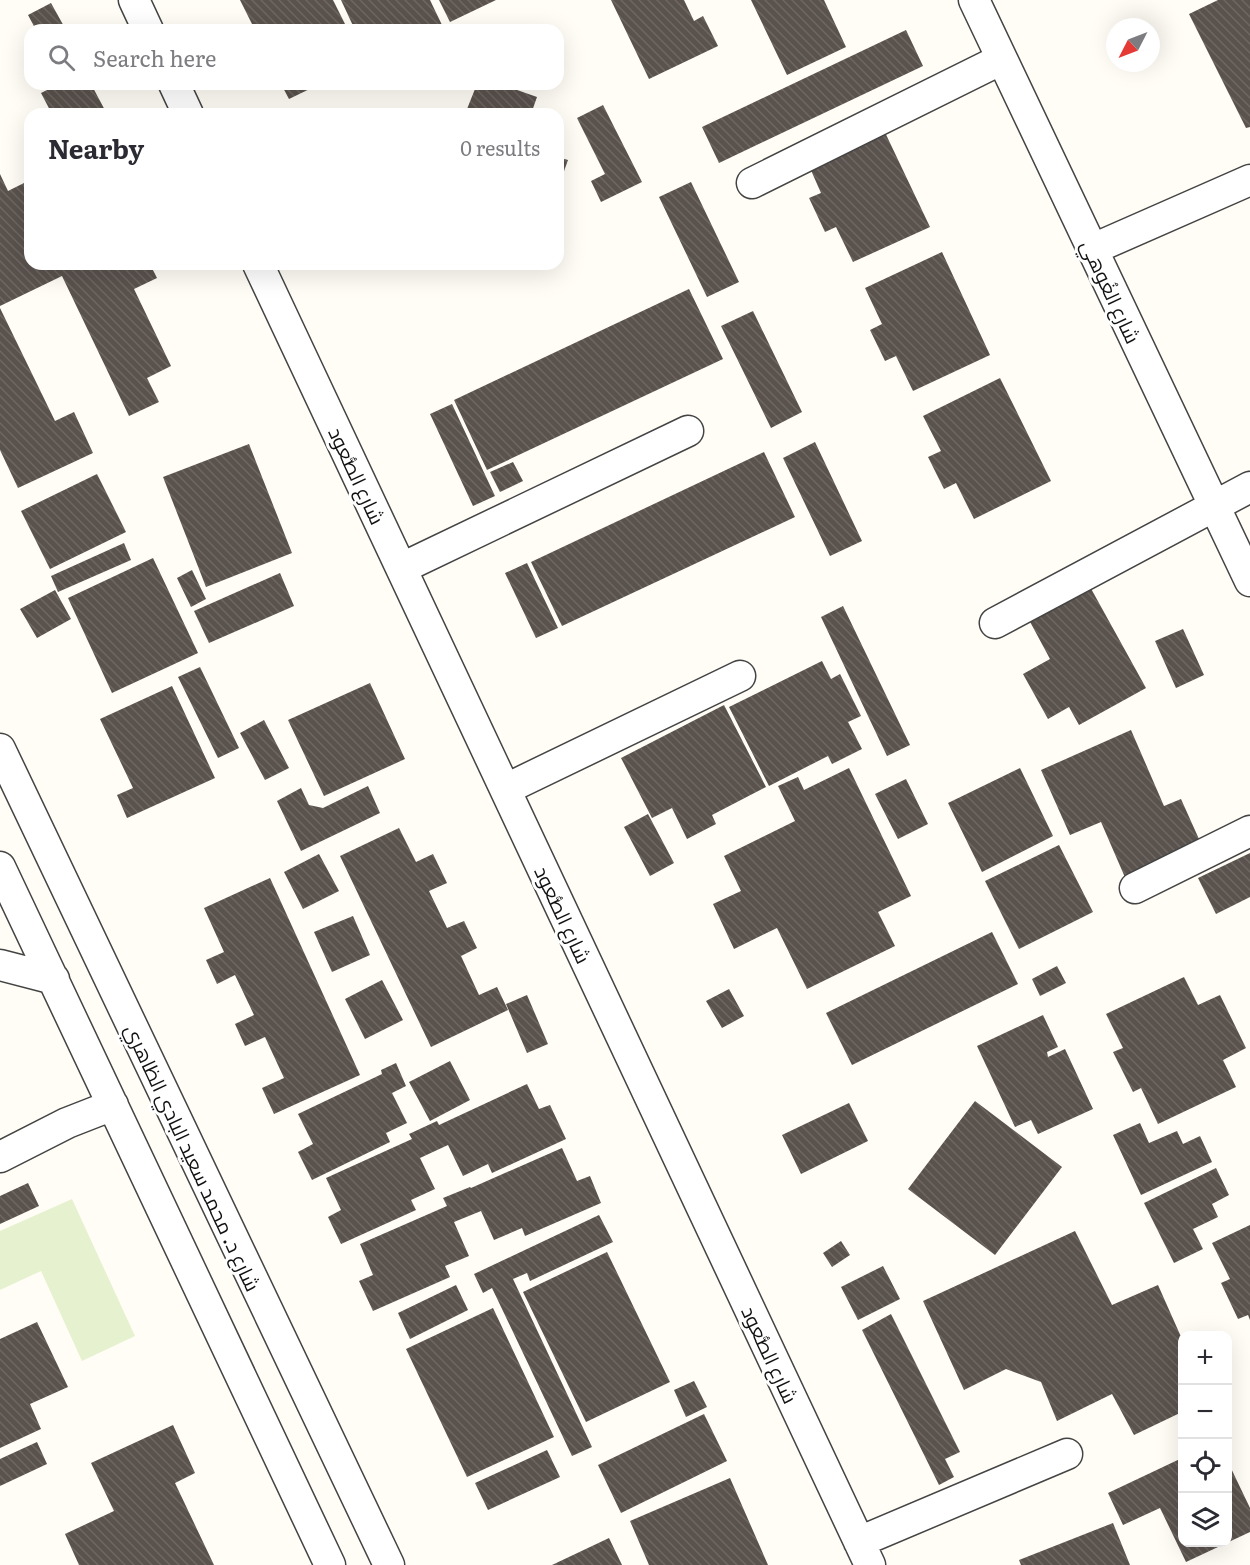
<!DOCTYPE html>
<html lang="en">
<head>
<meta charset="utf-8">
<style>
  body { margin:0; font-family:Literata,Cairo,serif; background:#f2f2f3; color:#2b2b33 }
  .controls { position:absolute; right:18px; bottom:18px; display:grid; overflow:hidden; border-radius:12px; box-shadow:0 6px 24px #0002 }
  .controls button { width:54px; height:54px; display:grid; place-items:center; padding:0; border:0; border-bottom:2px solid #e1e1e2; background:#fff; color:#2b2b33; font:30px sans-serif }
  .compass { position:absolute; left:1106px; top:18px; width:54px; height:54px; border-radius:50%; background:#fff; box-shadow:0 6px 24px #0002; rotate:228deg }
  .list { margin:0; padding:0; list-style:none }
  h2 { display:flex; justify-content:space-between; align-items:center; height:78px; margin:0; padding:0 24px; font-size:26px }
  h2 small { font-size:20px; font-weight:400; color:#7c7c81 }
  .icon { flex:none; width:33px; height:33px; fill:none; stroke:currentColor; stroke-width:2; stroke-linecap:round; stroke-linejoin:round }
  .map { position:relative; flex:none; width:1250px; height:1565px; overflow:hidden }
  .search { position:absolute; background:#fff; box-shadow:0 6px 24px #0002; left:24px; top:24px; width:540px; height:66px; display:flex; align-items:center; gap:15px; box-sizing:border-box; padding:0 21px; border-radius:18px; color:#7c7c81; font-size:22px }
  .panel { position:absolute; background:#fff; box-shadow:0 6px 24px #0002; left:24px; top:108px; width:540px; height:162px; border-radius:18px }
  .map>svg:first-child { display:block }
  .pitch { fill:#e6f2cf }
  .building { fill:url(#building-back-hatch) }
  .lines { fill:none; stroke-linecap:round; stroke-linejoin:round }
  .minor-casing { stroke:#444; stroke-width:33 }
  .minor { stroke:#fff; stroke-width:30 }
  .labels { text-anchor:middle; dominant-baseline:central; stroke-width:6; stroke-linejoin:round; paint-order:stroke }
  .street-label { font-size:20px; fill:#111; stroke:#fff }
</style>
</head>
<body>
<div class="map">
<svg width="1250" height="1565" viewBox="0 0 1250 1565">
  <defs>
    <pattern id="building-back-hatch" width="6" height="6" patternUnits="userSpaceOnUse" patternTransform="scale(1.5)"><rect width="6" height="6" fill="#5a524d"/><path d="M-1 5l2 2M0 0l6 6M5-1l2 2" fill="none" stroke="#6d6662"/></pattern>
  </defs>
  <rect width="100%" height="100%" fill="#fffdf5"/>
  <!-- pitch -->
  <path class="pitch" d="M72,1199L135,1336L82,1361L41,1271L0,1290V1231Z"/>
  <!-- building -->
  <path class="building" d="M240,0H333L348,30H255Z
    M341,0H430L442,25L432,30H355Z
    M439,0H496L450,22Z
    M611,0H684L694,21L703,16L718,46L649,79Z
    M751,0H824L846,47L787,75Z
    M1218,0H1250V127L1246,128L1189,14Z
    M51,3L66,30H36L28,15Z
    M906,30L923,66L719,163L702,127Z
    M59,84H91L107,114H52L41,93Z
    M281,84H320L289,99Z
    M477,84H500L537,97L531,114H465Z
    M603,105L642,182L601,202L591,181L605,174L577,118Z
    M881,124L930,227L853,262L836,227L825,232L809,198L821,193L806,159Z
    M558,157L568,160L558,188Z
    M0,174L8,191L30,180V264H150L157,278L134,289L171,366L147,378L159,402L129,416L62,276L0,306Z
    M691,182L739,282L707,297L659,197Z
    M942,252L990,355L913,391L896,356L885,361L870,330L882,324L865,288Z
    M689,289L723,359L487,470L454,400Z
    M0,308L55,421L74,412L93,453L18,488L0,450Z
    M753,311L802,412L771,428L721,326Z
    M1000,378L1051,481L974,519L956,483L944,489L928,457L941,451L923,416Z
    M452,404L495,496L473,506L430,414Z
    M815,442L862,541L830,556L783,458Z
    M249,444L292,553L206,587L163,477Z
    M764,452L795,517L562,626L531,562Z
    M513,462L523,481L500,492L490,472Z
    M97,474L126,532L50,569L21,511Z
    M124,543L131,560L58,592L51,576Z
    M153,558L198,653L112,693L68,598Z
    M527,563L558,628L536,638L505,573Z
    M192,570L206,599L191,607L177,578Z
    M280,573L294,606L209,643L194,611Z
    M1089,585L1146,688L1079,725L1069,707L1048,719L1023,674L1050,659L1028,618Z
    M55,590L71,619L37,638L20,609Z
    M843,606L910,745L887,756L821,617Z
    M1183,629L1204,675L1176,688L1155,641Z
    M822,661L831,679L840,674L861,716L848,722L862,749L832,764L828,756L769,786L729,707Z
    M200,667L239,748L218,758L178,677Z
    M370,683L405,759L324,796L288,720Z
    M172,686L215,778L127,818L117,795L133,788L100,719Z
    M724,705L766,787L712,815L716,824L687,839L672,808L652,818L621,758Z
    M264,720L289,768L265,780L240,733Z
    M1131,730L1164,806L1181,799L1203,848L1127,882L1101,822L1070,835L1041,770Z
    M849,768L911,896L878,912L895,946L807,989L777,928L734,949L713,904L741,891L724,856L795,821L778,786L798,777L804,790Z
    M1020,768L1053,836L982,872L948,803Z
    M906,779L928,824L898,839L875,794Z
    M368,786L380,813L301,851L277,801L301,788L309,805L323,808Z
    M648,814L674,863L650,876L624,827Z
    M399,828L416,862L433,854L447,883L429,891L447,928L464,921L477,948L461,956L479,995L497,987L508,1010L431,1047L340,856Z
    M1059,845L1093,912L1019,949L985,881Z
    M1250,853V897L1216,914L1198,878Z
    M319,854L339,891L303,909L284,872Z
    M270,878L360,1075L274,1114L262,1088L284,1078L265,1037L245,1046L235,1024L254,1015L235,975L217,984L206,960L224,952L204,908Z
    M353,916L370,955L332,972L314,932Z
    M992,932L1018,984L852,1065L826,1013Z
    M1057,966L1066,983L1040,996L1032,979Z
    M1184,977L1198,1005L1220,995L1246,1048L1223,1060L1236,1087L1158,1124L1141,1088L1133,1092L1113,1052L1123,1048L1106,1014Z
    M382,980L403,1020L365,1039L345,999Z
    M729,989L744,1016L722,1028L706,1001Z
    M527,995L548,1044L527,1053L506,1004Z
    M1043,1015L1058,1047L1047,1052L1048,1057L1065,1049L1093,1109L1038,1134L1031,1120L1015,1127L977,1046Z
    M450,1061L470,1100L430,1121L409,1082Z
    M396,1063L406,1086L392,1093L407,1123L386,1133L390,1142L312,1180L298,1152L313,1144L298,1114L382,1074L381,1070Z
    M527,1084L539,1109L550,1105L566,1139L492,1173L488,1164L463,1176L448,1145L420,1158L435,1189L411,1200L416,1210L341,1244L328,1217L341,1210L326,1178L412,1139L409,1134L437,1121L439,1125Z
    M975,1101L1062,1167L995,1255L908,1189Z
    M849,1103L868,1141L801,1174L782,1135Z
    M1140,1123L1149,1143L1177,1131L1183,1144L1200,1136L1212,1162L1141,1195L1113,1135Z
    M562,1148L577,1181L590,1176L601,1203L525,1236L522,1228L494,1240L481,1211L454,1222L469,1256L445,1266L450,1277L373,1311L359,1281L373,1275L360,1244L447,1206L443,1198L470,1187L471,1188Z
    M1216,1168L1229,1195L1212,1204L1218,1217L1193,1229L1203,1249L1174,1263L1144,1203Z
    M28,1183L39,1206L0,1224V1196Z
    M599,1215L613,1242L530,1281L527,1273L513,1279L592,1447L572,1456L492,1288L483,1293L474,1274Z
    M1250,1225V1320L1248,1315L1238,1319L1221,1283L1230,1279L1212,1243Z
    M1075,1231L1112,1305L1158,1285L1182,1339V1412L1134,1435L1112,1394L1057,1421L1041,1382L1006,1369L964,1390L923,1301Z
    M841,1241L850,1255L832,1267L823,1253Z
    M607,1252L670,1382L586,1422L523,1292Z
    M883,1266L900,1299L858,1320L841,1287Z
    M456,1285L468,1310L410,1339L398,1313Z
    M493,1308L554,1437L467,1477L406,1349Z
    M891,1314L960,1452L945,1459L954,1477L939,1485L862,1330Z
    M37,1322L68,1387L30,1404L41,1429L0,1448V1339Z
    M694,1381L707,1407L686,1417L674,1390Z
    M704,1414L727,1461L621,1513L598,1465Z
    M173,1425L195,1473L175,1483L214,1565H79L65,1534L114,1511L91,1463Z
    M37,1442L47,1464L0,1486V1459Z
    M547,1450L560,1477L488,1510L475,1483Z
    M1182,1458V1542H1228V1462L1250,1508V1532L1186,1562L1160,1508L1123,1525L1108,1493Z
    M730,1478L768,1565H649L630,1521Z
    M1113,1523L1130,1565H1021L1019,1560Z
    M609,1538L622,1565H552Z"/>
  <g class="lines">
    <defs>
      <path id="minor" d="M134,0L148,30
        M974,0L1250,581
        M174,84L188,114
        M752,183L1002,59
        M1093,249L1250,180
        M258,264L870,1565
        M402,568L688,431
        M995,623L1250,487
        M0,749L389,1565
        M506,789L740,676
        M0,867L330,1565
        M1135,888L1250,831
        M0,965L54,979
        M0,1157L67,1123L113,1105
        M859,1542L1067,1454"/>
    </defs>
    <!-- minor casing -->
    <use href="#minor" class="minor-casing"/>
    <!-- minor -->
    <use href="#minor" class="minor"/>
  </g>
  <g class="labels">
    <!-- street labels -->
    <g class="street-label">
      <text transform="translate(1112 291) rotate(65)">شارع الغُوهي</text>
      <text transform="translate(358 475) rotate(65)">شارع الصُّعود</text>
      <text transform="translate(564 914) rotate(65)">شارع الصُّعود</text>
      <text transform="translate(194 1157) rotate(65)">شارع د. محمد سعيد البادي الظاهري</text>
      <text transform="translate(771 1354) rotate(65)">شارع الصُّعود</text>
    </g>
  </g>
</svg>
<div class="controls">
<button>+</button>
<button>−</button>
<button><svg class="icon" aria-label="locate" viewBox="0 0 24 24"><circle cx="12" cy="12" r="6"/><path d="M12 2v4M12 18v4M2 12h4M18 12h4"/></svg></button>
<button><svg class="icon" aria-label="layers" viewBox="0 0 24 24"><path d="M12 4l9 5-9 5-9-5zM3 14l9 5 9-5"/></svg></button>
</div>
<svg class="compass" viewBox="-18 -18 36 36"><path d="M0-13l5 13h-10z" fill="#e53935"/><path d="M0 13l5-13h-10z" fill="#7c7c81"/></svg>
<div class="search"><svg class="icon" aria-label="search" viewBox="0 0 24 24"><circle cx="10" cy="10" r="6"/><path d="M15 15l6 6"/></svg>Search here</div>
<section class="panel">
<h2>Nearby<small>0 results</small></h2>
<ul class="list">
</ul>
</section>
</div>
</body>
</html>
